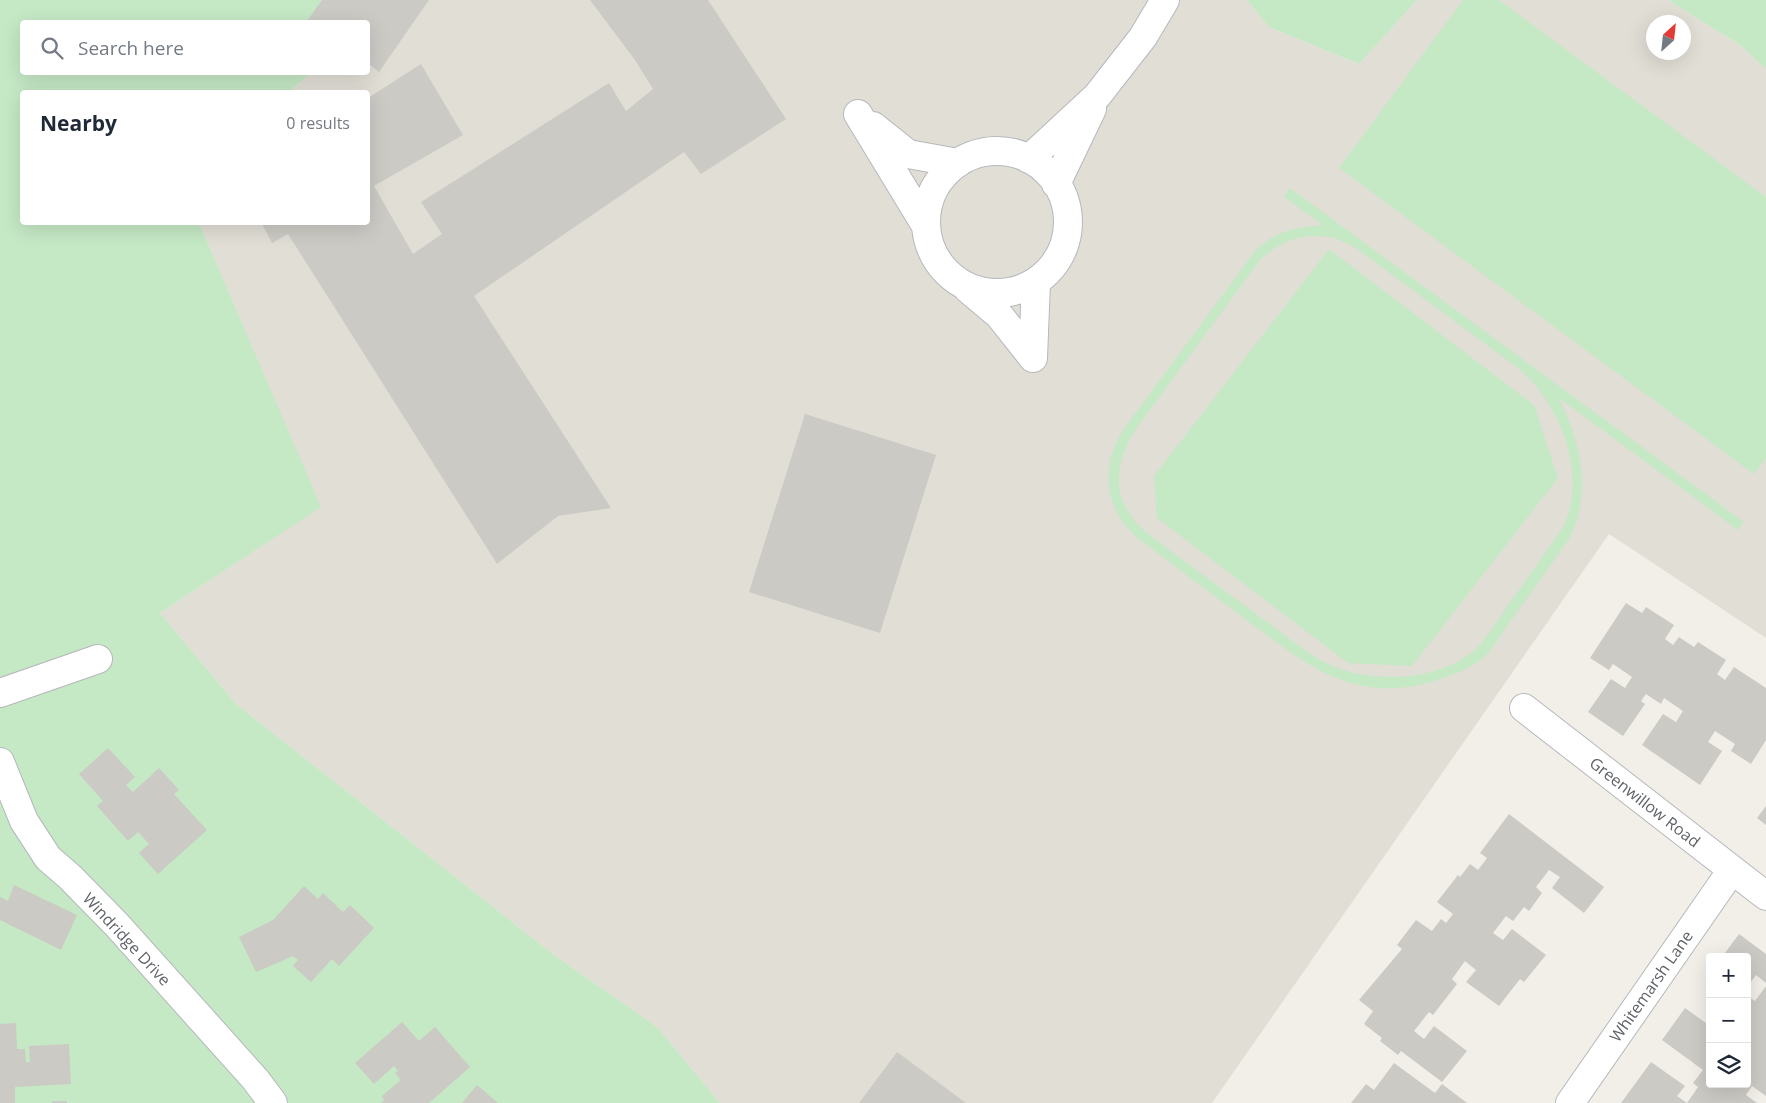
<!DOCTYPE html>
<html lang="en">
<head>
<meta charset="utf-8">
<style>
  body { margin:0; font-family:"Open Sans",sans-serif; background:#f2f2f3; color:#1f2937 }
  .controls { position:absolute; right:15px; bottom:15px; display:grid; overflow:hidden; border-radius:5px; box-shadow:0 5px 20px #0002 }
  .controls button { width:45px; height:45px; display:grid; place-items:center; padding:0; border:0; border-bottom:1px solid #e0e1e3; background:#fff; color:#1f2937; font:25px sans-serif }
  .compass { position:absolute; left:1646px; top:15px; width:45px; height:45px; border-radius:50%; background:#fff; box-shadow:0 5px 20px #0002; rotate:27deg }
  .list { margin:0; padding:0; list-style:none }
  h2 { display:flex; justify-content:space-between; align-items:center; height:65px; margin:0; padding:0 20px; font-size:21px }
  h2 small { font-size:16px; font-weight:400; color:#747a83 }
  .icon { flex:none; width:28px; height:28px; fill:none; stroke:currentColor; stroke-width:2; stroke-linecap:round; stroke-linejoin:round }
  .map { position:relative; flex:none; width:1766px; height:1103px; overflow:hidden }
  .search { position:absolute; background:#fff; box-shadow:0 5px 20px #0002; left:20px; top:20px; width:350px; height:55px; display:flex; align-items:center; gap:12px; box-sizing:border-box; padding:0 18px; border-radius:5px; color:#747a83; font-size:19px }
  .panel { position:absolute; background:#fff; box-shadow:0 5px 20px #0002; left:20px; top:90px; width:350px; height:135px; border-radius:5px }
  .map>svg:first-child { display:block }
  .education { fill:#e1ded6; fill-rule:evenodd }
  .green { fill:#c5e8c5; fill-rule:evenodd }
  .building { fill:#cccac5 }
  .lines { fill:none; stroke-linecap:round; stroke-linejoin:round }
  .minor-casing { stroke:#b5b8bc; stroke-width:30 }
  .minor { stroke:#fff; stroke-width:28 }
  .labels { text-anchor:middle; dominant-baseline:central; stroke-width:4.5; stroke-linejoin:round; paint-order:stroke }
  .street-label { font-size:16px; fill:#5f6368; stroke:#fff }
</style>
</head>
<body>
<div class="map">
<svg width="1766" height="1103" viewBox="0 0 1766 1103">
  <rect width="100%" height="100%" fill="#f1efe8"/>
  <!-- education -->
  <path class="education" d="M344,0H1247L1269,27L1359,64L1417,0H1668L1740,45L1766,69V638L1609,534L1212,1103H720L657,1027L554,955L236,704L160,613L320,507L199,223L368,222V92H289L311,73L368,72V22H339ZM1654,22H1684V52H1654Z"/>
  <!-- green -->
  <path class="green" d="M0,0H344L339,22H22V72L311,73L289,92H22V222L199,223L321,507L160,613L236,704L554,955L657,1027L720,1103H0Z
    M1247,0H1417L1359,64L1269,27Z
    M1463,0H1499L1766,197V458L1754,474L1339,168Z
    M1668,0H1766V69L1740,45Z
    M1290,188L1744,522L1738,530L1559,398C1581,444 1593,491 1569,539C1550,566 1531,593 1512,619C1502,633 1493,651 1479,661C1466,671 1447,677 1431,682C1348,706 1298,658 1237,613C1205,589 1173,565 1140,540C1103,511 1099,463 1126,426L1255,251C1276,231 1294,227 1323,225L1284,197ZM1311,236L1333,237L1356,248L1519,369C1561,404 1589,477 1562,529L1481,644C1445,682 1373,685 1328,664C1304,652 1284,634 1263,619C1224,590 1185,562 1147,533C1111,502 1112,467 1136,429L1260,260C1275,246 1290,238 1311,236Z
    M1329,249L1534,405L1558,478L1412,666L1348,663L1157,518L1154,476Z"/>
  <!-- building -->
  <path class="building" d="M322,0H429L379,72L368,63V22H309L307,21Z
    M590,0H708L786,119L701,174L684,152L474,296L611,508L558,516L497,564L288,234L272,243L261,222H368V98L421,64L463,135L374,186L413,254L442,234L421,202L609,83L626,111L653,89L635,60Z
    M805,414L936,455L880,633L749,592Z
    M1626,603L1642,613L1646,607L1674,625L1665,639L1673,645L1679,637L1694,647L1698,642L1726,660L1717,674L1725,680L1734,667L1766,688V740L1751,764L1731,751L1735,744L1715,731L1708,742L1722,751L1700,785L1642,745L1663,714L1676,722L1683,711L1664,698L1661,704L1646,694L1641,701L1645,704L1623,736L1588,712L1611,679L1625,688L1632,677L1613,664L1609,670L1590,658Z
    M108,748L135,777L126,785L133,792L159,768L179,790L174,794L207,830L158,874L139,853L149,844L138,832L128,841L97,806L103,801L79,774Z
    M1766,806V825L1757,818Z
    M1509,814L1604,887L1584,913L1552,888L1560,877L1549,870L1536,887L1542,893L1529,911L1524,907L1513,921L1506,916L1493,933L1503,940L1512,929L1546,955L1524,982L1520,979L1499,1006L1466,982L1476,970L1465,961L1452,979L1457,984L1433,1015L1429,1012L1414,1031L1424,1039L1434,1026L1467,1051L1442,1082L1401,1051L1398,1055L1380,1041L1382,1038L1364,1024L1373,1011L1359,1000L1402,949L1397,945L1416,920L1432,931L1441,919L1446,923L1453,914L1437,902L1458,875L1460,877L1470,864L1478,870L1487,858L1480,853Z
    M14,885L77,915L61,950L0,920V897L8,901Z
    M304,886L318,899L323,893L343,912L350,905L374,928L339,966L332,959L311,982L293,966L298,960L293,956L256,972L239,937L273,920Z
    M1739,934L1766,954V983L1756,975L1747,987V957H1722Z
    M1766,986V1096L1752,1086L1746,1095L1757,1103H1621L1651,1062L1685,1086L1677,1096L1687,1103L1698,1087L1693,1083L1703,1070L1662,1040L1685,1008L1710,1026V1040L1706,1045L1710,1048V1084H1747V1000L1749,997L1755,1001Z
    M402,1022L419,1041L435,1027L470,1067L429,1103H381L384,1100L382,1096L401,1080L395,1073L398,1071L394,1066L374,1084L355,1063Z
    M16,1023L17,1049H25L26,1062H30L29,1046L69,1044L71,1084L15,1087V1103H0V1024Z
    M897,1052L966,1103H859Z
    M1394,1063L1435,1093L1442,1084L1467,1103H1351L1366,1084L1374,1090Z
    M477,1085L498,1103H462Z
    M52,1101H67V1103H52Z"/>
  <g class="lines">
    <defs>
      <path id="minor" d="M858,114L926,226
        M873,126L908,154L958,163
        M926 222a71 71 0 1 1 142 0a71 71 0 1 1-142 0Z
        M1029,159L1097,96L1143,37L1165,0
        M1056,184L1092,109
        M968,289L999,315L1033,358
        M1033,358L1036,282
        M0,693L98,659
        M1524,708L1766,896
        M0,762L24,821L48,858L70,877L117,925L255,1079L273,1103
        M1570,1103L1732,870"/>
    </defs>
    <!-- minor casing -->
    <use href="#minor" class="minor-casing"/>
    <!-- minor -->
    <use href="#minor" class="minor"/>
  </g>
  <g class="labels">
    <!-- street labels -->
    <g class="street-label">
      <text transform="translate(1645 802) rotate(38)">Greenwillow Road</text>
      <text transform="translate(127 939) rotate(47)">Windridge Drive</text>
      <text transform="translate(1651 986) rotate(-55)">Whitemarsh Lane</text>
    </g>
  </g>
</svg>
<div class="controls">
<button>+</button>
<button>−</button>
<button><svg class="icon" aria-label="layers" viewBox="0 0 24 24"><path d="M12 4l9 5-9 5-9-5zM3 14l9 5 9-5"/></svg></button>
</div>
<svg class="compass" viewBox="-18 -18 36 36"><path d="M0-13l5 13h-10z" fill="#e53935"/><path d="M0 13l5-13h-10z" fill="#747a83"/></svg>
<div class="search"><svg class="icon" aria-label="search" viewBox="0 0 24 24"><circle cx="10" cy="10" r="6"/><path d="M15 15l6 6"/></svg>Search here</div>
<section class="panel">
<h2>Nearby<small>0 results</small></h2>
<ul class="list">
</ul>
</section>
</div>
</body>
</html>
